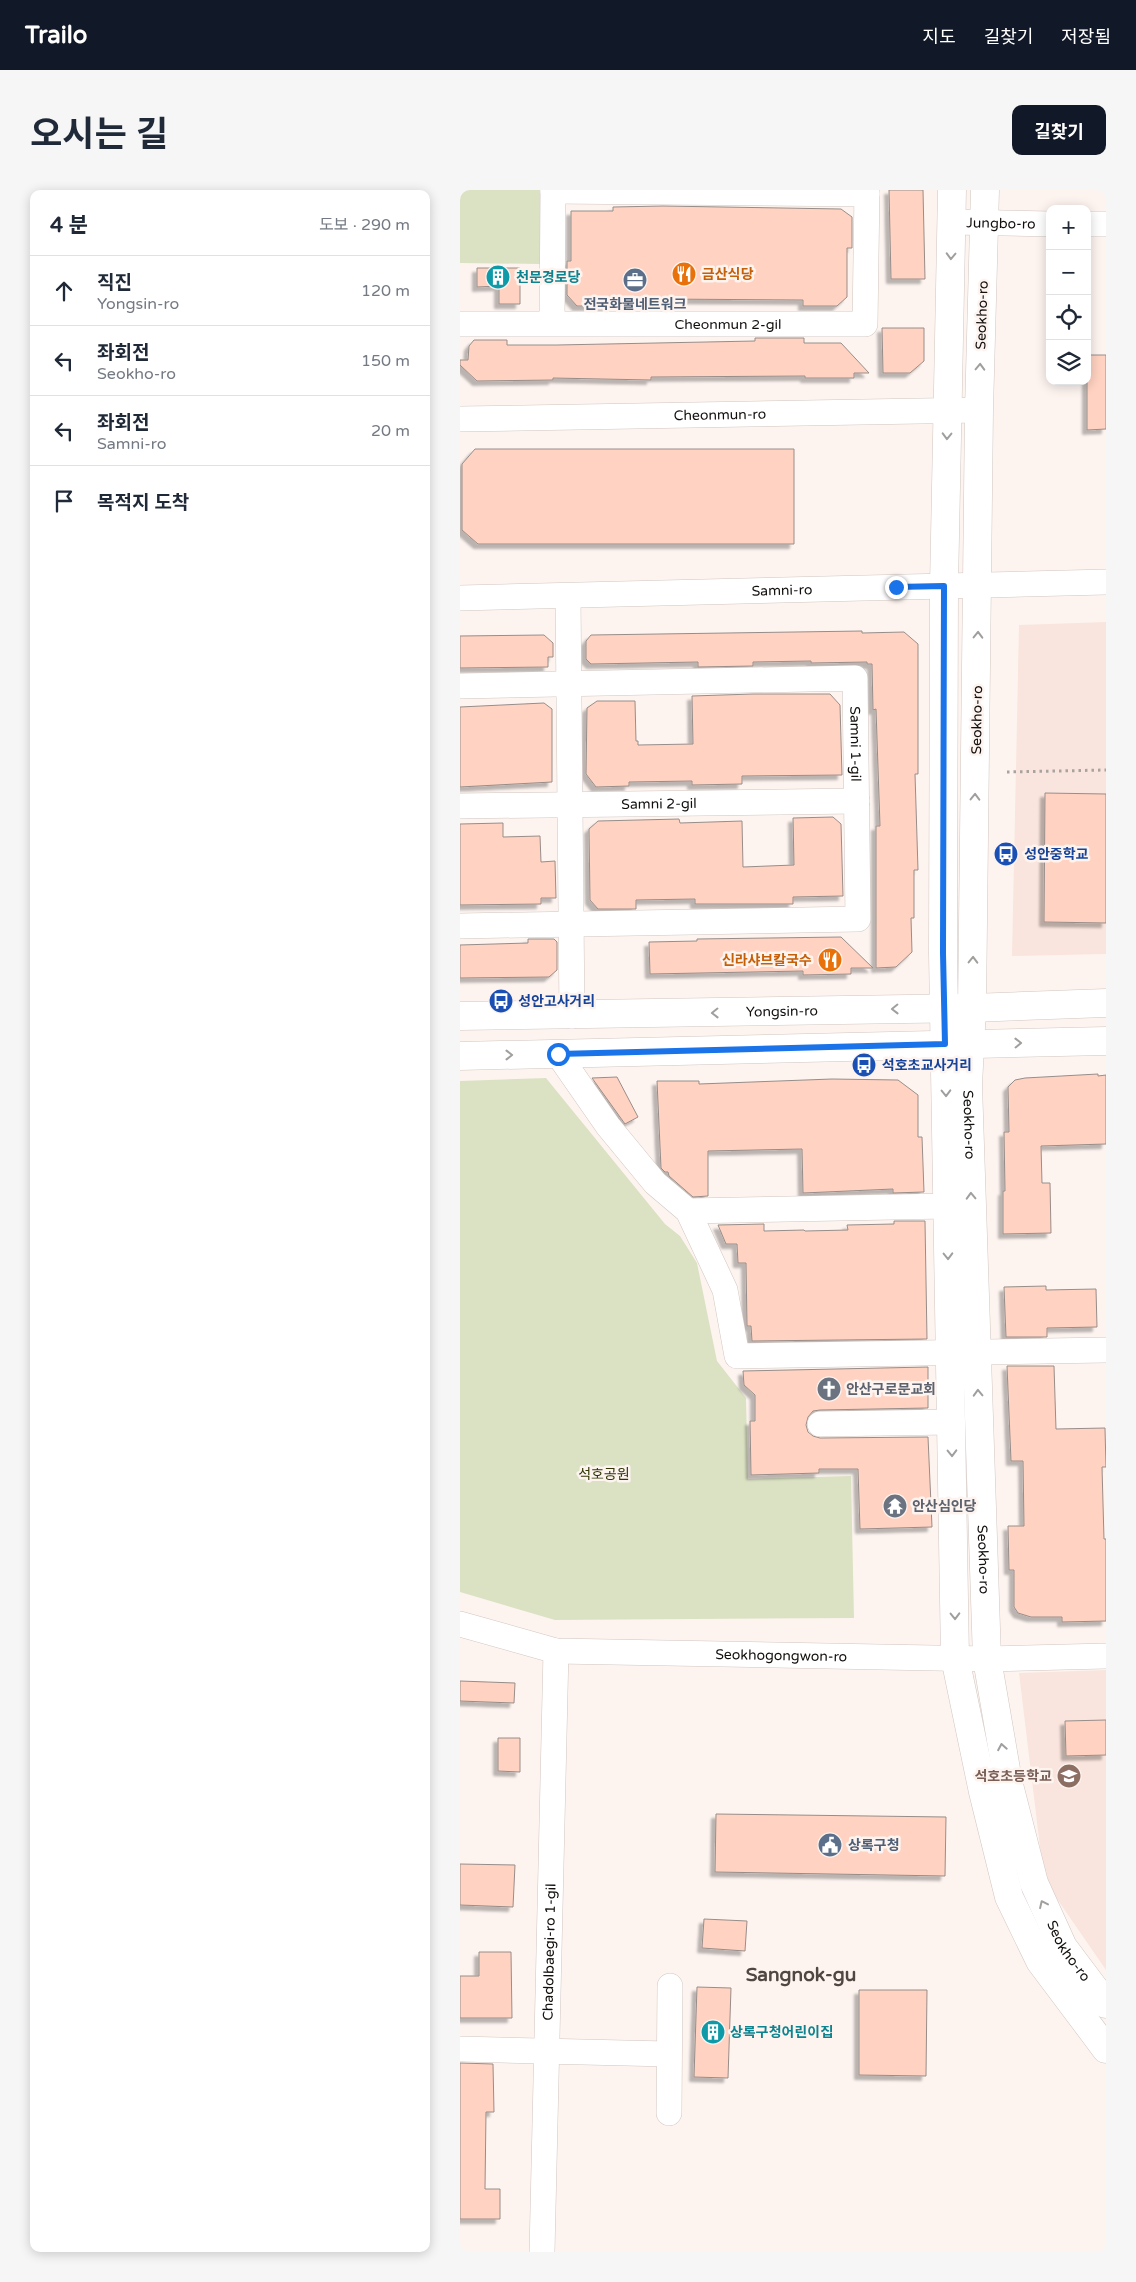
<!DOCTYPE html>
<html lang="ko">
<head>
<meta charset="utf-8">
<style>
  body { margin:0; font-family:"Varela Round","Noto Sans KR",sans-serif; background:#f6f6f7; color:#1f2937 }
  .controls { position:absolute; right:15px; top:15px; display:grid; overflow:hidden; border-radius:10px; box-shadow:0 2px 12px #0003 }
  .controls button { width:45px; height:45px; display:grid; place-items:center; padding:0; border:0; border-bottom:1px solid #e0e1e3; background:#fff; color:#1f2937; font:25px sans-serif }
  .stop { position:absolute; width:15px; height:15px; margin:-11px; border:4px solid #1a73e8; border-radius:50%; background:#fff }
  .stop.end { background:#1a73e8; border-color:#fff; box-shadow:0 1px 5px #0008 }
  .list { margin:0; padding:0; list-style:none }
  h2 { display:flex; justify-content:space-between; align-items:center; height:65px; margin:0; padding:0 20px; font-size:21px }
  h2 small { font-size:16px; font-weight:400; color:#747a83 }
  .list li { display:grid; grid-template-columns:32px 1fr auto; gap:15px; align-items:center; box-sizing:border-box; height:70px; padding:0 20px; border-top:1px solid #e0e1e3 }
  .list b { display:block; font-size:19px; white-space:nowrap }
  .list p { margin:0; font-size:16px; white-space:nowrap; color:#747a83 }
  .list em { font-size:16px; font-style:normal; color:#747a83 }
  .icon { flex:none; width:28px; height:28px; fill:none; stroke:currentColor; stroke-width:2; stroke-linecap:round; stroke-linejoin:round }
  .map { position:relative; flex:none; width:646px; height:2062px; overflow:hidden; border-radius:10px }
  header { display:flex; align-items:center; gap:30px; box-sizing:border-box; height:70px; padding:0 25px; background:#111827; color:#fff }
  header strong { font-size:24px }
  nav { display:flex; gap:28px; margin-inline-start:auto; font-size:18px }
  .intro { display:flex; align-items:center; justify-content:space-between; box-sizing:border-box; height:120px; padding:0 30px }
  h1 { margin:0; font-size:35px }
  .button { padding:12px 22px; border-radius:10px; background:#111827; color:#fff; font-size:18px; font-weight:700 }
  main { display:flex; gap:30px; padding:0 30px }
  aside { flex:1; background:#fff; border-radius:10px; box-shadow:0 2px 12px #0003 }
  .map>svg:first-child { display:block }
  .built { fill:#f9e5dd }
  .green { fill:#dbe2c3 }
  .building { fill:#ffd2c1; stroke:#988d89; filter:url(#shadow) }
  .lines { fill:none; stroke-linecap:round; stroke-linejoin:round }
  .minor-casing { stroke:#d1c6c1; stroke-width:26 }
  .major-casing { stroke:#d1c6c1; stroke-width:29 }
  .path { stroke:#a9a29f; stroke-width:3; stroke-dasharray:2.5 4; stroke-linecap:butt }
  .minor { stroke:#fff; stroke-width:25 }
  .major { stroke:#fff; stroke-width:28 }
  .oneway { stroke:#a09f9e }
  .route { stroke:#1a73e8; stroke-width:6 }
  .labels { text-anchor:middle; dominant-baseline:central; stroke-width:5; stroke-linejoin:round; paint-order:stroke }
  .street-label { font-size:14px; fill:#120f0d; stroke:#fdf4f0 }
  .food-label { font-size:14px; font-weight:bold; fill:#c56008; stroke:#fdf4f0; text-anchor:start }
  .culture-label { font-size:14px; font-weight:bold; fill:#0d838f; stroke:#fdf4f0; text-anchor:start }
  .service-label { font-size:14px; font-weight:bold; fill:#4e5e75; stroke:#fdf4f0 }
  .transit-label { font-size:14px; font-weight:bold; fill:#164399; stroke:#fdf4f0; text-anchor:start }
  .worship-label { font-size:14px; font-weight:bold; fill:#5b616d; stroke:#fdf4f0; text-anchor:start }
  .park-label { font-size:14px; fill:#2f3604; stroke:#fdf4f0 }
  .education-label { font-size:14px; font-weight:bold; fill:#785e54; stroke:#fdf4f0; text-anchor:end }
  .district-label { font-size:19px; font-weight:bold; fill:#504642; stroke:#fdf4f0 }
</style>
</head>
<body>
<header>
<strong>Trailo</strong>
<nav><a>지도</a><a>길찾기</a><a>저장됨</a></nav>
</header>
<div class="intro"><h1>오시는 길</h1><a class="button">길찾기</a></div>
<main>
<aside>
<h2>4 분<small>도보 · 290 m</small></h2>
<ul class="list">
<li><svg class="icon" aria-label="ahead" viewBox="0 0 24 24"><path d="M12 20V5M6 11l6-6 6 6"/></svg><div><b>직진</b><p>Yongsin-ro</p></div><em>120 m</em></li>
<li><svg class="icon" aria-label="left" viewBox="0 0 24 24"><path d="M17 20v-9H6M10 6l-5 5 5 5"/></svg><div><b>좌회전</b><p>Seokho-ro</p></div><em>150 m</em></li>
<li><svg class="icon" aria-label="left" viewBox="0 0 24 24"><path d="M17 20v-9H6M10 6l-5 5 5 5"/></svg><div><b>좌회전</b><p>Samni-ro</p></div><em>20 m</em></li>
<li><svg class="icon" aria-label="arrive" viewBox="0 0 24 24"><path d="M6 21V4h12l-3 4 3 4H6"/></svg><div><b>목적지 도착</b></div></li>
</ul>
</aside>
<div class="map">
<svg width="646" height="2062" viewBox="0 0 646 2062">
  <defs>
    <filter id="shadow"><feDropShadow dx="-4.5" dy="4.5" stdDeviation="1" flood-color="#0004"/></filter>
  </defs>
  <rect width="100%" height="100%" fill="#fdf4f0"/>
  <!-- built -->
  <path class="built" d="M646,432V764L552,766L559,435Z
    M646,1480V1780L584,1690L559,1483Z"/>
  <!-- green -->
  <path class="green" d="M0,0H81L80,74L0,73Z
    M86,888L205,1034L220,1046L237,1073L257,1171L286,1208L288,1289L391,1286L394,1428L95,1430L0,1402V891Z"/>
  <!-- building -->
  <path class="building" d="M429,0H463L465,89H431Z
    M203,16L381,19L392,27V58H387V107L377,116H343V110L197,109L151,110V116H117L107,105V71H111V21H153V17Z
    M17,78H60V114H39V96L17,97Z
    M422,138H464V171L450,183H423Z
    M295,148H344V153H381L409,183H394V188H345V186L191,187V190L93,188V190L17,191L0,175V170H8L9,156L14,150H47V155H97L295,151Z
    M627,165H646V239L627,240Z
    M15,259H334V354H18L2,340V274Z
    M402,441V443L444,442L458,454V584H455L458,680H454V728H451L452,762L436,777L416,778V636H420L416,519L413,520L412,474H407V472L351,473V471L293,472V476L238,477V472L131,474L126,469V451L131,445Z
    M84,445L93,453V467H88V477L0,478V446Z
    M293,504H370L380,515L382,585L282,586V594L232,595V591L169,592V596L136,597L126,584L127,518L137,511H175L176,551H178V555L233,554L232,506Z
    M84,513L92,519V592L0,597V517Z
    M585,603L646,604V733L584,732Z
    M373,627L381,634L383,706L333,707V714H235V709L176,710V719H138L130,710L129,639L138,631L219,629L220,633L282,631L283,677L334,675L333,628Z
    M43,633V647L80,646L81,672L95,671L96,708H81V714L0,715V634Z
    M381,747L413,778H391V784L343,785V781L190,784L189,752L237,751V749Z
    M68,749H94L97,752V780L89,787L0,788V755L68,753Z
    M638,884V886L646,885V954L581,956L582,993H590L591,1043L543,1044V1001H545L544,942H549L548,897L555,890L565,888Z
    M157,887L178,927L165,934L132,888Z
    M372,889L438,890L458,905V947H462L464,1002L433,1003V999L343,1003L342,959L248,961V1006L233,1007L209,986L208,982H205L201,978L197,891H239V894Z
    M434,1031H465L467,1149L292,1151L291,1136H287L286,1073H278L277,1054H266L258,1035L304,1034V1041L344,1040L345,1041L388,1040L387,1035L434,1034Z
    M586,1096V1100L636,1099L637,1137L587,1138V1147H546L544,1097Z
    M547,1176H594L596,1239L645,1238L646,1277H642L644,1349H646V1431L602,1432V1427H571L558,1423L554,1417V1380H549L548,1336H564L563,1271H551Z
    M468,1177V1218L360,1220L353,1221L348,1227L346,1235L348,1242L353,1246L360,1248L468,1247L472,1337L400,1339L398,1279H359V1283L291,1285L290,1231H295V1205L284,1195L283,1181Z
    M0,1491L55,1493L54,1513L0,1511Z
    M646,1530V1565L606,1566L605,1531Z
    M38,1548H60V1582L38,1581Z
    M256,1624L486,1627L485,1686L255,1682Z
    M0,1674L55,1675L53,1717L0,1715Z
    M244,1729L287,1731L285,1761L242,1758Z
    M19,1762H51L52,1828H0V1786H19Z
    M237,1797L271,1798L268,1888L234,1887Z
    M399,1800H467L466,1886L399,1885Z
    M0,1873L33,1874L34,1922H26L25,1999H40V2029H0Z"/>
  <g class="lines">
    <defs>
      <g id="minor">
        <path d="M93,1L407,4"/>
        <path id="s1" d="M492,32L590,34"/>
        <path d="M627,34H646"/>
        <path d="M92,133L93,0"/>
        <path id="s2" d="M0,134H405L407,0"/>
        <path id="s3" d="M0,229L519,220"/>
        <path d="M108,406L112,826"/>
        <path id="s4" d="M0,408L646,392"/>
        <path id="s5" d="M0,496L395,488L398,729L0,736"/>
        <path id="s6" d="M0,616L397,611"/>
        <path d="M98,864L148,936L195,993L228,1021L265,1100L277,1166L646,1160"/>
        <path d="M228,1021L487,1016"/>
        <path d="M360,1234L492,1232"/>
        <path id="s7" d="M0,1434L96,1461L527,1469L646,1466"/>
        <path d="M0,1859L208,1864"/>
        <path d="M209,1923L210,1796"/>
        <path id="s8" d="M82,2062L96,1461"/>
      </g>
      <g id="major">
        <path d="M492,0L484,396L483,763L495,1468L523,1602L549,1707L580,1771L646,1859"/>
        <path id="s9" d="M525,0L519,220L512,818L508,895L527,1469L548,1591L574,1693L603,1757L646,1814"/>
        <path id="s10" d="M0,826L512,818L646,813"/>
        <path d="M0,866L646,851"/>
      </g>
    </defs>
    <!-- minor casing -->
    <use href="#minor" class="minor-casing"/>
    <!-- major casing -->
    <use href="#major" class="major-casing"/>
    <!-- path -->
    <path class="path" d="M547,582L646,580"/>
    <!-- minor -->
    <use href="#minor" class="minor"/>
    <!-- major -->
    <use href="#major" class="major"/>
  </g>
  <!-- one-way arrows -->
  <defs><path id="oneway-chevron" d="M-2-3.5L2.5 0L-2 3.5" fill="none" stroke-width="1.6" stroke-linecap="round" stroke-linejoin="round" transform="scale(1.25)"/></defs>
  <g class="oneway">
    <use href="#oneway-chevron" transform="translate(491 66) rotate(92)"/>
    <use href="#oneway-chevron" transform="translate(520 177) rotate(-88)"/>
    <use href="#oneway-chevron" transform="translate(487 246) rotate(91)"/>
    <use href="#oneway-chevron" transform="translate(518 445) rotate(-89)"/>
    <use href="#oneway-chevron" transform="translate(515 607) rotate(-89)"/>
    <use href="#oneway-chevron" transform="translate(513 770) rotate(-89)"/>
    <use href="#oneway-chevron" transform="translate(435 819) rotate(179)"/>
    <use href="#oneway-chevron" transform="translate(255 823) rotate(179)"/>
    <use href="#oneway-chevron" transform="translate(558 853) rotate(-1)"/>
    <use href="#oneway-chevron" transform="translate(49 865)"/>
    <use href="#oneway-chevron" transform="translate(486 903) rotate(89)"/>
    <use href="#oneway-chevron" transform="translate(511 1006) rotate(-92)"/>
    <use href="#oneway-chevron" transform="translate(488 1066) rotate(89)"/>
    <use href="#oneway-chevron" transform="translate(518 1203) rotate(-92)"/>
    <use href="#oneway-chevron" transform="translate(492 1263) rotate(89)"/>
    <use href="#oneway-chevron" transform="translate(495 1426) rotate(89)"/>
    <use href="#oneway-chevron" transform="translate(542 1557) rotate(-100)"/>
    <use href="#oneway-chevron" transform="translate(583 1714) rotate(-115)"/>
  </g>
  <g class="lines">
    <!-- route -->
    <path class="route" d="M98,864L485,854L483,763L484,396L436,397"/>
  </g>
  <!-- icons -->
  <defs>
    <symbol id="restaurant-disc" viewBox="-11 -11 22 22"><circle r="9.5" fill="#e8710a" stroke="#fdf4f0"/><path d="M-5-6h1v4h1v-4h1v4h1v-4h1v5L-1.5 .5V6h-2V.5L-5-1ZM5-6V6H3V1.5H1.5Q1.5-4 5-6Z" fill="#fff"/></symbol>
    <symbol id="building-disc" viewBox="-11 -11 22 22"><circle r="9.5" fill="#0f9aa8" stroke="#fdf4f0"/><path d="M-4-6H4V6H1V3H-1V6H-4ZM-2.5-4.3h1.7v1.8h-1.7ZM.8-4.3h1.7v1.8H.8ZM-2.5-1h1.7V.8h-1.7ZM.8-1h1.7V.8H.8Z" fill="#fff"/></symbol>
    <symbol id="office-disc" viewBox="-11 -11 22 22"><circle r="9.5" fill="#5c6f8a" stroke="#fdf4f0"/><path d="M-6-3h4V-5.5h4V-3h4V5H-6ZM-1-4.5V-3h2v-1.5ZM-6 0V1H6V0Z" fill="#fff"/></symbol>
    <symbol id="bus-disc" viewBox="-11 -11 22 22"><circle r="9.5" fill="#1a4fb4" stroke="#fdf4f0"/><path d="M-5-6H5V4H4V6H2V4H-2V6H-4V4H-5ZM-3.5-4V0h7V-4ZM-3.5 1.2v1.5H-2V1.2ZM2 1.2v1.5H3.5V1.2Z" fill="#fff"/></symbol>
    <symbol id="church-disc" viewBox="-11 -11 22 22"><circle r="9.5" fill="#6b7280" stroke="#fdf4f0"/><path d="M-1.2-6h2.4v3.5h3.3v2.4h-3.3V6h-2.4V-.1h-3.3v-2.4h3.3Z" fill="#fff"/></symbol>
    <symbol id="temple-disc" viewBox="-11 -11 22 22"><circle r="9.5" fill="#6b7280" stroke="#fdf4f0"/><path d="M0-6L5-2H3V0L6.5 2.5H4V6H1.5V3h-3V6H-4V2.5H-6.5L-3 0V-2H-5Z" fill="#fff"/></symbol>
    <symbol id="school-disc" viewBox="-11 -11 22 22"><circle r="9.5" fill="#8d6e63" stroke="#fdf4f0"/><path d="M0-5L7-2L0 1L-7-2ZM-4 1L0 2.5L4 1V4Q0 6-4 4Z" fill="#fff"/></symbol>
    <symbol id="civic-disc" viewBox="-11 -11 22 22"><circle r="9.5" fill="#5c6f8a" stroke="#fdf4f0"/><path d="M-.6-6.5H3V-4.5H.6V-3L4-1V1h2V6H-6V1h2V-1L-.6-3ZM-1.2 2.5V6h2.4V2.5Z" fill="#fff"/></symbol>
  </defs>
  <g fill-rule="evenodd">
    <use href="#restaurant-disc" x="210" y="70" width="28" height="28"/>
    <use href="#building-disc" x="24" y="73" width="28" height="28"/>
    <use href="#office-disc" x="161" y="76" width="28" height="28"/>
    <use href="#bus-disc" x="532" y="650" width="28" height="28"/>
    <use href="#restaurant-disc" x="356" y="756" width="28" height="28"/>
    <use href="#bus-disc" x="27" y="797" width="28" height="28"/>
    <use href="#bus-disc" x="390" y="861" width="28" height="28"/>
    <use href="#church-disc" x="355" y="1185" width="28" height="28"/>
    <use href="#temple-disc" x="421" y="1302" width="28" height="28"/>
    <use href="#school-disc" x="595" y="1572" width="28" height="28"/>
    <use href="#civic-disc" x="356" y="1641" width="28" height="28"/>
    <use href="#building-disc" x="239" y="1828" width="28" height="28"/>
  </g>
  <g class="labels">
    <!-- street labels -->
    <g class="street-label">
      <text stroke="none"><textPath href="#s1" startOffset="49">Jungbo-ro</textPath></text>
      <text transform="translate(522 125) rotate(-88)">Seokho-ro</text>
      <text stroke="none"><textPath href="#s2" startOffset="268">Cheonmun 2-gil</textPath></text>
      <text stroke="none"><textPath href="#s3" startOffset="260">Cheonmun-ro</textPath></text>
      <text stroke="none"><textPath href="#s4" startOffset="322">Samni-ro</textPath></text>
      <text transform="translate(517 530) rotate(-89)">Seokho-ro</text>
      <text stroke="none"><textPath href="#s5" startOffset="461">Samni 1-gil</textPath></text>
      <text stroke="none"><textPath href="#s6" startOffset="199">Samni 2-gil</textPath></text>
      <text stroke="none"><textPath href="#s10" startOffset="322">Yongsin-ro</textPath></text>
      <text stroke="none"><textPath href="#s9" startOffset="935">Seokho-ro</textPath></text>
      <text stroke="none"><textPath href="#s9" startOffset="1370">Seokho-ro</textPath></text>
      <text stroke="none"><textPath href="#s7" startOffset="325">Seokhogongwon-ro</textPath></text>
      <text stroke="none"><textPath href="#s9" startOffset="1775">Seokho-ro</textPath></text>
      <text stroke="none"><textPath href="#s8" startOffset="300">Chadolbaegi-ro 1-gil</textPath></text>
    </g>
    <!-- food labels -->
    <g class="food-label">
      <text x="242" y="84">금산식당</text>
      <text x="352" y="770" text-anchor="end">신라샤브칼국수</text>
    </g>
    <!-- culture labels -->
    <g class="culture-label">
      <text x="56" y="87">천문경로당</text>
      <text x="270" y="1842">상록구청어린이집</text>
    </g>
    <!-- service labels -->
    <g class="service-label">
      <text x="175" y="114">전국화물네트워크</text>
      <text x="388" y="1655" text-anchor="start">상록구청</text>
    </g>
    <!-- transit labels -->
    <g class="transit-label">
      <text x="564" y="664">성안중학교</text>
      <text x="58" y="811">성안고사거리</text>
      <text x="422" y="875">석호초교사거리</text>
    </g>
    <!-- worship labels -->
    <g class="worship-label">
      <text x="386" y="1199">안산구로문교회</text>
      <text x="452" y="1316">안산심인당</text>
    </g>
    <!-- park labels -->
    <g class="park-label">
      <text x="144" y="1284">석호공원</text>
    </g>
    <!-- education labels -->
    <g class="education-label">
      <text x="592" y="1586">석호초등학교</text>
    </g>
    <!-- district labels -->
    <g class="district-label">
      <text x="341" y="1785">Sangnok-gu</text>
    </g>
  </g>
</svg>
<div class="controls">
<button>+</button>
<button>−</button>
<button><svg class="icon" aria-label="locate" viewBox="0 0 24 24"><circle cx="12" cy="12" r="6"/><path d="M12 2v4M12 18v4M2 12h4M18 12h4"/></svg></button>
<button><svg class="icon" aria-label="layers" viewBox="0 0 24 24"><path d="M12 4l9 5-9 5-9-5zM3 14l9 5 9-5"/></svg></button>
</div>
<div class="stop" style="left:98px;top:864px"></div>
<div class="stop end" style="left:436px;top:397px"></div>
</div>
</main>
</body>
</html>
